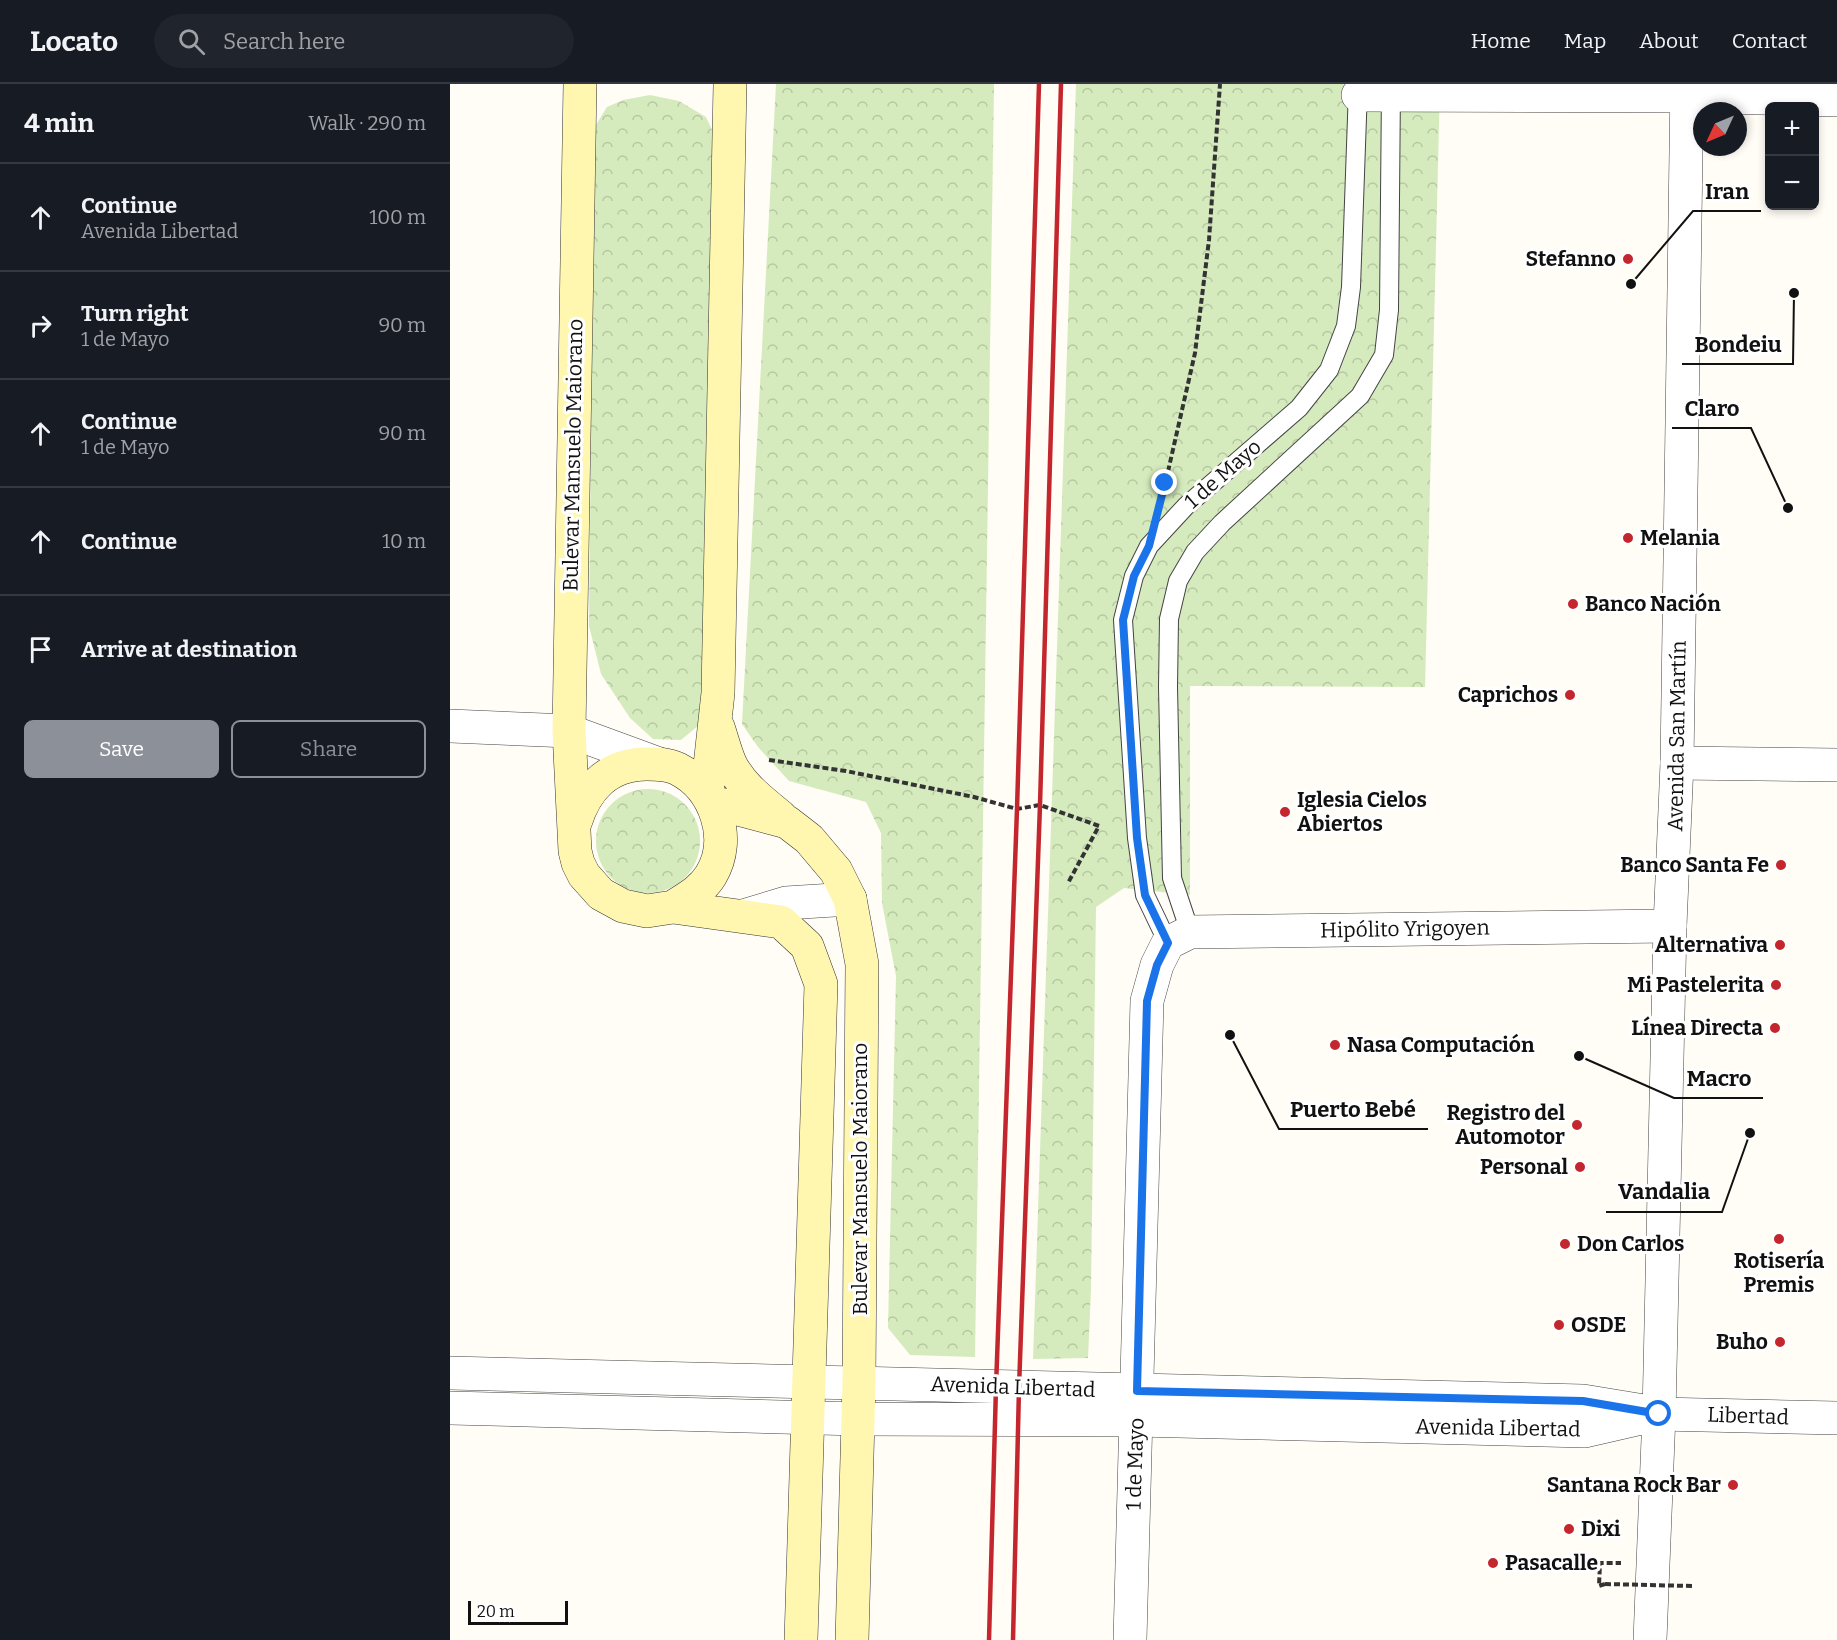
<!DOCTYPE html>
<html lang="en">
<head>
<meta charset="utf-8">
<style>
  body { margin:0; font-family:Bitter,serif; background:#20242c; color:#f1f3f6 }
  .controls { position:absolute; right:18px; top:18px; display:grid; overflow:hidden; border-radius:9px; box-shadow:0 3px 9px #0003 }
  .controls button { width:54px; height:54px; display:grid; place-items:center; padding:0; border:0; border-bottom:2px solid #363941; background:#171b24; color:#f1f3f6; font:30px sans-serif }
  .compass { position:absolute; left:1243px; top:18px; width:54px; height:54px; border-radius:50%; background:#171b24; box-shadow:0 3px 9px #0003; rotate:226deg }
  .scale { position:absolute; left:18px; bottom:15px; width:100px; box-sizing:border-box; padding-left:6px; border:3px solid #111; border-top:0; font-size:16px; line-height:21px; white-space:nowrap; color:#111; -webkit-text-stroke:4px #fff; paint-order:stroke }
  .stop { position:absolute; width:18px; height:18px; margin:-14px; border:4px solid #1a73e8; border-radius:50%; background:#fff }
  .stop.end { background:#1a73e8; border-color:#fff; box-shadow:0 2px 6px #0008 }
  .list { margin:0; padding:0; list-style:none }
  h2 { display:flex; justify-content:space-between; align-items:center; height:78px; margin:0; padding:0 24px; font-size:26px }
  h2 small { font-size:20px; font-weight:400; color:#9ea1a6 }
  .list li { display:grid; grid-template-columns:39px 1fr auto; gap:18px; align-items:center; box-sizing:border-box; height:108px; padding:0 24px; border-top:2px solid #363941 }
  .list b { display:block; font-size:22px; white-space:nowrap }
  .list p { margin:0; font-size:20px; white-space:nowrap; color:#9ea1a6 }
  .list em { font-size:20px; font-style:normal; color:#9ea1a6 }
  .actions { display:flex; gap:12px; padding:18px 24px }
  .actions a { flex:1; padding:14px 0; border:2px solid #8c9099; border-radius:9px; text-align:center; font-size:21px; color:#8c9099 }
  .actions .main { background:#8c9099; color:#fff }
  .icon { flex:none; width:33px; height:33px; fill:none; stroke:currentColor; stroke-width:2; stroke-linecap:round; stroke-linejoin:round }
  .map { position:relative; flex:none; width:1387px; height:1556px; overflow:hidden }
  header { display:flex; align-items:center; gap:36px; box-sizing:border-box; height:84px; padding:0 30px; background:#171b24; border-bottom:2px solid #363941 }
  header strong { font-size:28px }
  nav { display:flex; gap:33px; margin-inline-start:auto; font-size:21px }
  .search { width:420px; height:54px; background:#20242c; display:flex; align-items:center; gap:15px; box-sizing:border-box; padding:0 21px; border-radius:33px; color:#9ea1a6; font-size:22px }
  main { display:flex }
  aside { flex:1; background:#171b24 }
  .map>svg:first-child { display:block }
  .park { fill:url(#park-crowns) }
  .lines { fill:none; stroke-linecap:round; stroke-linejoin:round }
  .service-casing { stroke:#444; stroke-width:20 }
  .minor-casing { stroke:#444; stroke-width:34 }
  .tertiary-casing { stroke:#444; stroke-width:34 }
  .secondary-casing { stroke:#333; stroke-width:34 }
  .path { stroke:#333; stroke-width:4; stroke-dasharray:6 3; stroke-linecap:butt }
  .service { stroke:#fff; stroke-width:18 }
  .minor { stroke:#fff; stroke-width:33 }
  .tertiary { stroke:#fff; stroke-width:33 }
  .secondary { stroke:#fff6b0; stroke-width:33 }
  .rail { stroke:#c4262e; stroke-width:4.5 }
  .path-bridge { stroke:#333; stroke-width:4; stroke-dasharray:6 3; stroke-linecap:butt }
  .route { stroke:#1a73e8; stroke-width:8 }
  .poi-dot { fill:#c4262e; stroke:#fff; stroke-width:2 }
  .labels { text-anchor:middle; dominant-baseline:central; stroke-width:6; stroke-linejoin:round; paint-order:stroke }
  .poi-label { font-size:21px; font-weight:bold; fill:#111; stroke:#fff; text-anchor:end }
  .street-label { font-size:21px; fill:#111; stroke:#fff }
  .leader { fill:none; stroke:#111; stroke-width:2 }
  .callout-dot { fill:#111; stroke:#fff; stroke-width:2 }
  .callout-label { font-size:22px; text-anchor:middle; font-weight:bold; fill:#111; stroke:#fff; stroke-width:6; stroke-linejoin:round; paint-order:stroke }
</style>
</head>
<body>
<header>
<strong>Locato</strong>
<div class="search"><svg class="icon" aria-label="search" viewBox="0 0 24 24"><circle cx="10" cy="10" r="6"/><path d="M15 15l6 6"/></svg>Search here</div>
<nav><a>Home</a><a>Map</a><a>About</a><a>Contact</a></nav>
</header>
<main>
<aside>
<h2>4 min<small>Walk · 290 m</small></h2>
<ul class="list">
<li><svg class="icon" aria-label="ahead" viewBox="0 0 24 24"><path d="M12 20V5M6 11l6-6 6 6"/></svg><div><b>Continue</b><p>Avenida Libertad</p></div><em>100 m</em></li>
<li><svg class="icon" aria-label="right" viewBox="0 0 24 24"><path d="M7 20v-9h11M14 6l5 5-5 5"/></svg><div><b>Turn right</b><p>1 de Mayo</p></div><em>90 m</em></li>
<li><svg class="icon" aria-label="ahead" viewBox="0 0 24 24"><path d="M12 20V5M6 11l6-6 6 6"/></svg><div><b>Continue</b><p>1 de Mayo</p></div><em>90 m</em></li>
<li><svg class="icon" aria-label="ahead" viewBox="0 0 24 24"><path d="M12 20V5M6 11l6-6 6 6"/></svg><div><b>Continue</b></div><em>10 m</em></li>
<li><svg class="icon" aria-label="arrive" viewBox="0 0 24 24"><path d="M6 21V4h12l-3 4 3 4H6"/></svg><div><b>Arrive at destination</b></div></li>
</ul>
<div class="actions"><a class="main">Save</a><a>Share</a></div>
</aside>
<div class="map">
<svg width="1387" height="1556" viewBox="0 0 1387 1556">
  <defs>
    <pattern id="park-crowns" width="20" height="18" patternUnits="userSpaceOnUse" patternTransform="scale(1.5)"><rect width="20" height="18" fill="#d5ebbd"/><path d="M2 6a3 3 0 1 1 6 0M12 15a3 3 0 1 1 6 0" fill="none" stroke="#b6c8a1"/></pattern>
  </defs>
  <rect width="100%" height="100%" fill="#fffdf5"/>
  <!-- park -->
  <path class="park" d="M326,0H544L525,1273L460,1271L438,1244L446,892L432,819L431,749L416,718L339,697L308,663L292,640Z
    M626,0H990L975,603L740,602V811L674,804L646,823L641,1205L638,1274L583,1275Z
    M200,11L229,17L256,33L265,52L257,619L249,641L231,656L203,655L180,634L151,590L139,542L144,44L157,23L173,16Z
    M146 757a52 52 0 1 1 104 0a52 52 0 1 1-104 0Z"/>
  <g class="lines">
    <defs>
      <path id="service" d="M740,848L722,794L718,603L719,535L728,497L745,468L772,439L910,312L934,271L939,226L941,3
        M718,859L695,811L687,754L673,536L684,492L699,462L736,422L849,324L879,286L896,242L901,203L908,5"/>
      <path id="minor" d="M908,11L1237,12L1387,16
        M0,642L119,647L209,680
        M1227,679L1387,681
        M293,832L336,819L400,815
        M1209,1330L1387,1334
        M680,1556L697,917L707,881L718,859L740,848L1220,842"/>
      <path id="tertiary" d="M0,1289L1133,1317L1194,1327
        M0,1324L408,1335L686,1336L1135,1347L1209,1330
        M1200,1556L1209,1330L1220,842L1227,679L1237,0"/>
      <path id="secondary" d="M130,0L119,647L125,767L128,779L134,791L151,810L173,822L197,827L223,823L331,838L357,862L371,900L351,1556
        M268,643C272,655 275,667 280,679C291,702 312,717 331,733
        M257,709L268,609L280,0
        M262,718L337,738L359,755L386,787L400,815L412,880L409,1299L402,1556
        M125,739C136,704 158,680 197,680C208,680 218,680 228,685C265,704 283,754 261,791C252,806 237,814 223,823"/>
    </defs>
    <!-- service casing -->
    <use href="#service" class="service-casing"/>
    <!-- minor casing -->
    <use href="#minor" class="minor-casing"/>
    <!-- tertiary casing -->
    <use href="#tertiary" class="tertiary-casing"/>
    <!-- secondary casing -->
    <use href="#secondary" class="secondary-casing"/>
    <!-- path -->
    <path class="path" d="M714,405L745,269L759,156L770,0
      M319,676L396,687L524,713L567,725L590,721L649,742L618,799
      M1155,1500L1149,1502L1150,1479H1171"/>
    <!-- service -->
    <use href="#service" class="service"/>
    <!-- minor -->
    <use href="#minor" class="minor"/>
    <!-- tertiary -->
    <use href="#tertiary" class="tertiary"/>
    <!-- secondary -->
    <use href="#secondary" class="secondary"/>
    <!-- rail -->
    <path class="rail" d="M539,1556L546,1303L567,725L589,0
      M563,1556L569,1304L590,721L611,0"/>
    <!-- path-bridge -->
    <path class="path-bridge" d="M1155,1500L1242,1502"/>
  </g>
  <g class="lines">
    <!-- route -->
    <path class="route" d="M715,399L699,462L684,492L673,536L687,754L695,811L718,859L707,881L697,917L687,1307L1133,1317L1209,1330"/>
  </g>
  <!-- markers -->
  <g class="poi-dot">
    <circle cx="1178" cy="175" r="6"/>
    <circle cx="1178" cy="454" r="6"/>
    <circle cx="1123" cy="520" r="6"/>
    <circle cx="1120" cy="611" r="6"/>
    <circle cx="835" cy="728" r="6"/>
    <circle cx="1331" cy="781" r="6"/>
    <circle cx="1330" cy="861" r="6"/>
    <circle cx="1326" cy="901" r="6"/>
    <circle cx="1325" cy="944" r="6"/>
    <circle cx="885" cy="961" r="6"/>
    <circle cx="1127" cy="1041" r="6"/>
    <circle cx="1130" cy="1083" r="6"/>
    <circle cx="1329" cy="1155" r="6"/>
    <circle cx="1115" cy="1160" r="6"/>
    <circle cx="1109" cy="1241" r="6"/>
    <circle cx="1330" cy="1258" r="6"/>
    <circle cx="1283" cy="1401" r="6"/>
    <circle cx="1119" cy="1445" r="6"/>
    <circle cx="1043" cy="1479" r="6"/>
  </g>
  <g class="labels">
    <!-- poi labels -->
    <g class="poi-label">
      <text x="1166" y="175">Stefanno</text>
      <text x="1190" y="454" text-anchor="start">Melania</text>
      <text x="1135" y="520" text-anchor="start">Banco Nación</text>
      <text x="1108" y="611">Caprichos</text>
      <text x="847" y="716" text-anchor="start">Iglesia Cielos<tspan x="847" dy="24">Abiertos</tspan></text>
      <text x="1319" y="781">Banco Santa Fe</text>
      <text x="1318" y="861">Alternativa</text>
      <text x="1314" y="901">Mi Pastelerita</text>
      <text x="1313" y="944">Línea Directa</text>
      <text x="897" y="961" text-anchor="start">Nasa Computación</text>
      <text x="1115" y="1029">Registro del<tspan x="1115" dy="24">Automotor</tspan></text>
      <text x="1118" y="1083">Personal</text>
      <text x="1127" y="1160" text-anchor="start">Don Carlos</text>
      <text x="1329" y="1177" text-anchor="middle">Rotisería<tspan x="1329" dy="24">Premis</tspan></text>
      <text x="1121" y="1241" text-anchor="start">OSDE</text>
      <text x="1318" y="1258">Buho</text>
      <text x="1271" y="1401">Santana Rock Bar</text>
      <text x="1131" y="1445" text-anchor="start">Dixi</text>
      <text x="1055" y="1479" text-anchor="start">Pasacalle</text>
    </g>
    <!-- street labels -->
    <g class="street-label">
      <text transform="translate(123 371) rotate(-89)">Bulevar Mansuelo Maiorano</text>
      <text transform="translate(773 390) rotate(-41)">1 de Mayo</text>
      <text transform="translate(1227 652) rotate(-89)">Avenida San Martín</text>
      <text transform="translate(955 845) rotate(-1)">Hipólito Yrigoyen</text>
      <text transform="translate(410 1095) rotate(-90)">Bulevar Mansuelo Maiorano</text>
      <text transform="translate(563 1303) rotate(2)">Avenida Libertad</text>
      <text transform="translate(1298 1332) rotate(2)">Libertad</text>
      <text transform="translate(1048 1344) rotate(1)">Avenida Libertad</text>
      <text transform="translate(685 1380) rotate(-88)">1 de Mayo</text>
    </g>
  </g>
  <!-- callouts -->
  <path class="leader" d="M1181 200L1243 127H1311M1344 209L1343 280H1232M1338 424L1301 344H1222M1129 972L1224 1014H1313M780 951L829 1045H978M1300 1049L1272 1128H1156"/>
  <g class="callout-dot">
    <circle cx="1181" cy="200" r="6"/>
    <circle cx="1344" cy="209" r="6"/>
    <circle cx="1338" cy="424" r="6"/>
    <circle cx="1129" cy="972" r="6"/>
    <circle cx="780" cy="951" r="6"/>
    <circle cx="1300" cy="1049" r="6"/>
  </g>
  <g class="callout-label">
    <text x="1277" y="115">Iran</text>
    <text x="1288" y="268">Bondeiu</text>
    <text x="1262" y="332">Claro</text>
    <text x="1269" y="1002">Macro</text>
    <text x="903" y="1033">Puerto Bebé</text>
    <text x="1214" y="1115">Vandalia</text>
  </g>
</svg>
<div class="controls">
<button>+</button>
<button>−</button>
</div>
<svg class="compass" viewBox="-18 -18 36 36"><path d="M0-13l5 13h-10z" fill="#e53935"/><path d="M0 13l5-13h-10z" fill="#9ea1a6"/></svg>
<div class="scale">20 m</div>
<div class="stop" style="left:1209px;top:1330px"></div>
<div class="stop end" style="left:715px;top:399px"></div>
</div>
</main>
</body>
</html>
